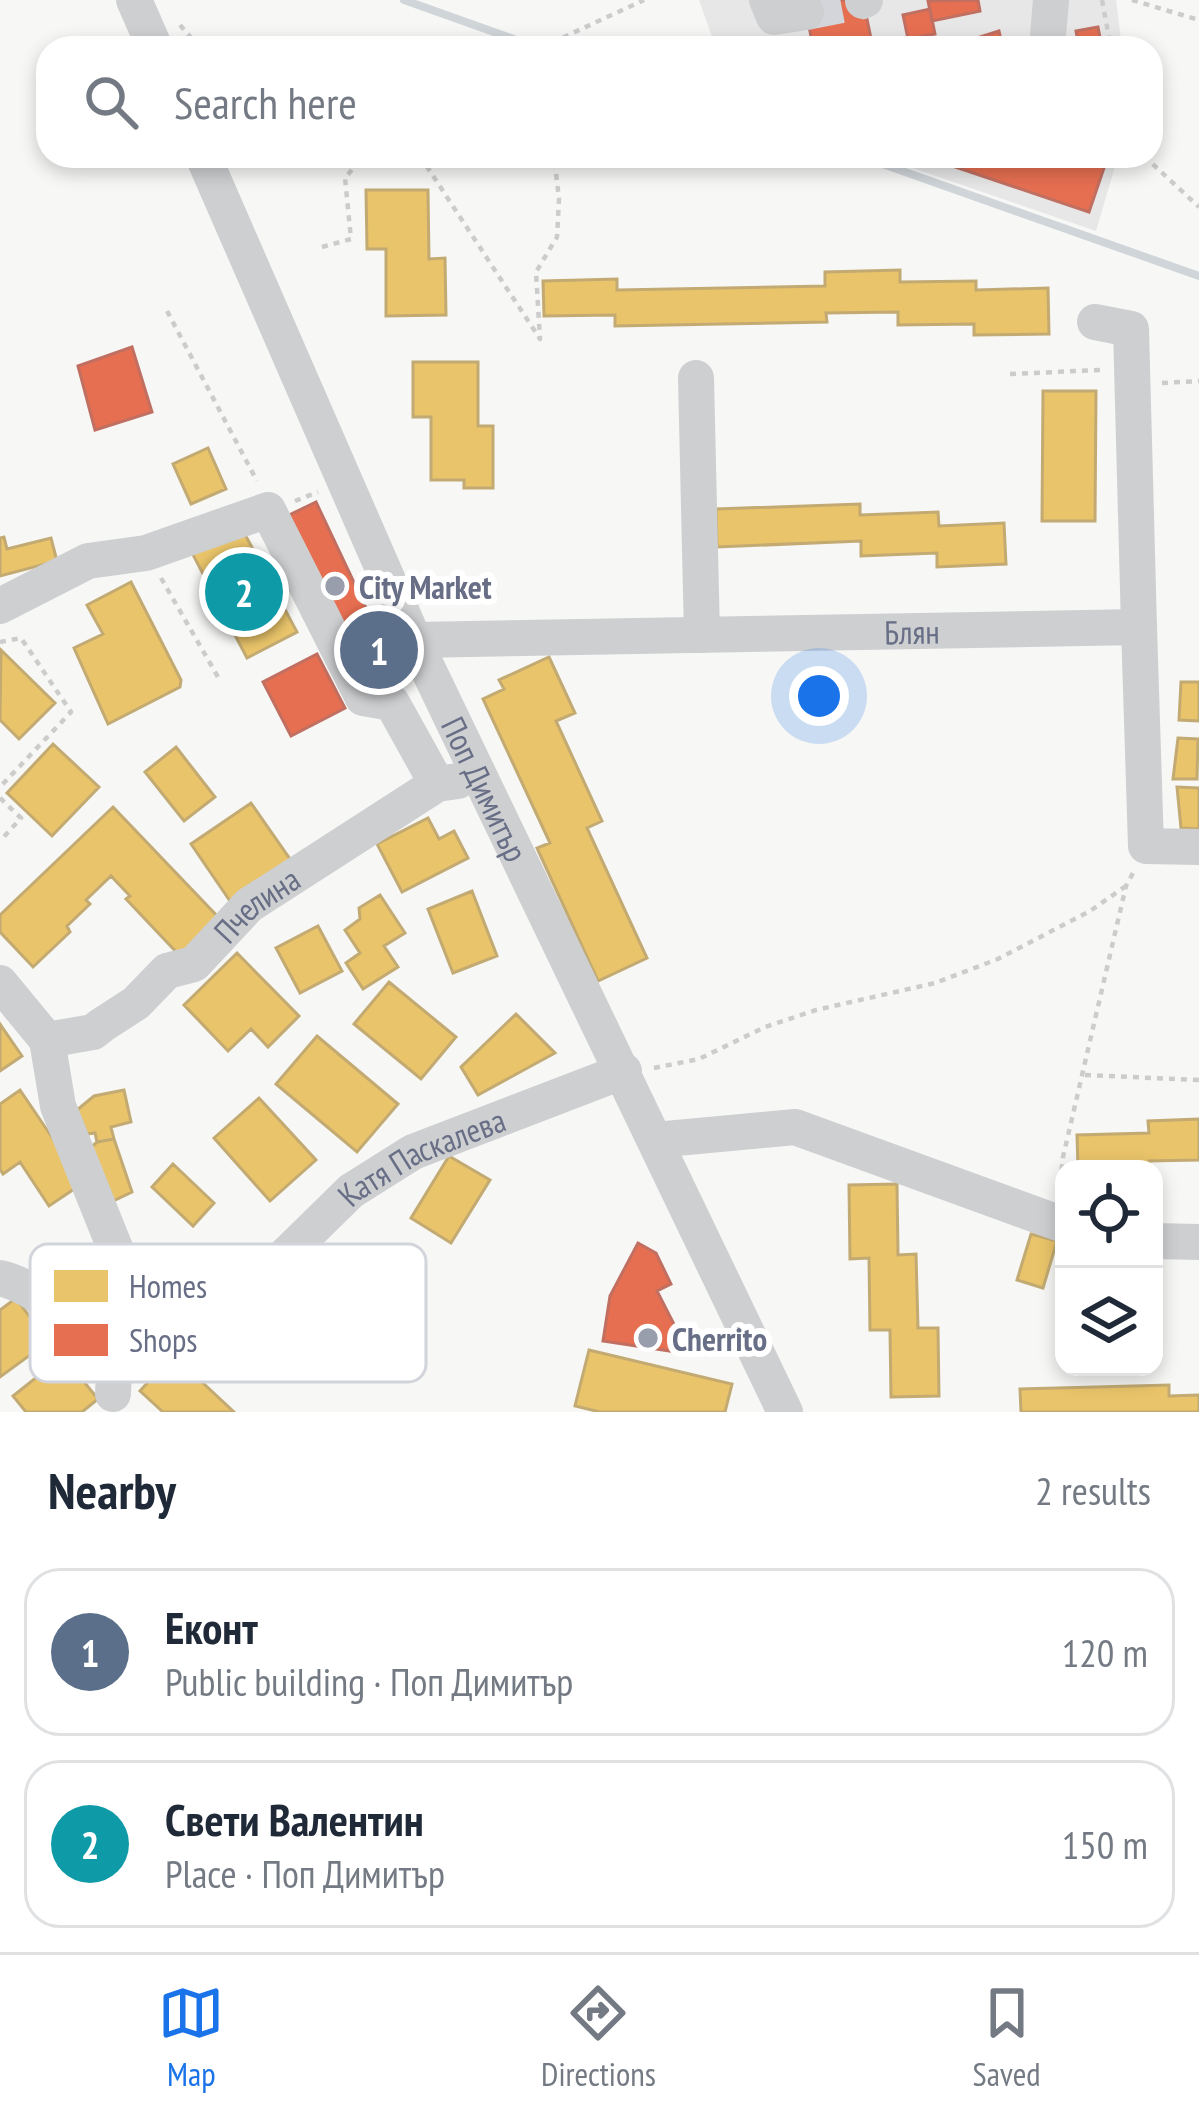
<!DOCTYPE html>
<html lang="en">
<head>
<meta charset="utf-8">
<style>
  body { margin:0; font-family:"PT Sans Narrow",sans-serif; background:#f2f2f3; color:#1f2937 }
  .controls { position:absolute; right:36px; bottom:36px; display:grid; overflow:hidden; border-radius:24px; box-shadow:0 6px 18px #0003 }
  .controls button { width:108px; height:108px; display:grid; place-items:center; padding:0; border:0; border-bottom:3px solid #e0e1e3; background:#fff; color:#1f2937; font:60px sans-serif }
  .you { position:absolute; left:819px; top:696px; width:42px; height:42px; margin:-30px; border:9px solid #fff; border-radius:50%; background:#1a73e8; box-shadow:0 0 0 18px #1a73e833 }
  .badge { display:grid; place-items:center; width:78px; height:78px; border-radius:50%; background:#1a73e8; color:#fff; font-size:39px; font-weight:700 }
  .pin { position:absolute; translate:-50% -50%; border:6px solid #fff; box-shadow:0 3px 12px #0006 }
  .list { margin:0; padding:0; list-style:none }
  h2 { display:flex; justify-content:space-between; align-items:center; height:156px; margin:0; padding:0 48px; font-size:51px }
  h2 small { font-size:39px; font-weight:400; color:#747a83 }
  .list li { display:grid; grid-template-columns:78px 1fr auto; gap:36px; align-items:center; box-sizing:border-box; height:168px; margin:0 24px 24px; padding:0 24px; border:3px solid #e0e1e3; border-radius:36px }
  .list b { display:block; font-size:45px; white-space:nowrap }
  .list p { margin:0; font-size:39px; white-space:nowrap; color:#747a83 }
  .list em { font-size:39px; font-style:normal; color:#747a83 }
  .icon { flex:none; width:66px; height:66px; fill:none; stroke:currentColor; stroke-width:2; stroke-linecap:round; stroke-linejoin:round }
  .map { position:relative; flex:none; width:1199px; height:1412px; overflow:hidden }
  .search { position:absolute; background:#fff; box-shadow:0 6px 18px #0003; left:36px; right:36px; top:36px; height:132px; display:flex; align-items:center; gap:30px; box-sizing:border-box; padding:0 42px; border-radius:36px; color:#747a83; font-size:45px }
  .sheet { height:540px; background:#fff }
  nav { display:flex; justify-content:space-around; align-items:center; box-sizing:border-box; height:168px; border-top:3px solid #e0e1e3; background:#fff; font-size:33px; color:#747a83 }
  nav a { display:grid; justify-items:center; gap:6px }
  nav .on { color:#1a73e8 }
  .map>svg:first-child { display:block }
  .built { fill:#e7e7e8 }
  .homes { fill:#e9c46a; stroke:#c2aa72; stroke-width:3 }
  .shops { fill:#e76f51; stroke:#c16f61; stroke-width:3 }
  .lines { fill:none; stroke-linecap:round; stroke-linejoin:round }
  .stream { stroke:#d0d5da; stroke-width:8 }
  .minor-tunnel { stroke:#d3d5da; stroke-width:36; stroke-dasharray:36 18; stroke-linecap:butt }
  .path { stroke:#cccccd; stroke-width:4.5; stroke-dasharray:6 6; stroke-linecap:butt }
  .minor { stroke:#cecfd1; stroke-width:36 }
  .poi-dot { fill:#999ead; stroke:#fff; stroke-width:4.5 }
  .labels { text-anchor:middle; dominant-baseline:central; stroke-width:12; stroke-linejoin:round; paint-order:stroke }
  .poi-label { font-size:33px; font-weight:bold; fill:#676e85; stroke:#fff; text-anchor:start }
  .street-label { font-size:33px; fill:#676e85; stroke:#fff }
  .key { fill:#fff; stroke:#d1d4da; stroke-width:3 }
  .key-label { font-size:33px; fill:#676e85 }
</style>
</head>
<body>
<div class="map">
<svg width="1199" height="1412" viewBox="0 0 1199 1412">
  <rect width="100%" height="100%" fill="#f7f7f6"/>
  <!-- built -->
  <path class="built" d="M699,0H1116L1122,48H716Z
    M878,156H1118L1096,231Z"/>
  <!-- homes -->
  <path class="homes" d="M366,190H428L429,259L445,258L446,315L386,316V249H367Z
    M900,270V282L976,281V290L1048,288L1049,334L974,335V324L898,325V312L826,313L827,322L615,326V315L544,316L543,281L617,279V290L825,286V272Z
    M413,362H478V426H493V488H464V480H431V417H413Z
    M1043,391H1096L1095,521H1042Z
    M208,448L226,489L191,504L173,464Z
    M860,504V515L938,512L939,526L1004,523L1006,564L937,567V553L861,556V541L717,547L716,509Z
    M240,525L297,632L247,658L191,551Z
    M4,537L7,549L51,538L57,561L0,576V538Z
    M131,582L181,680L180,687L108,724L74,648L103,634L87,605Z
    M1,650L55,703L19,739L0,720Z
    M549,657L575,713L556,721L602,821L587,828L647,958L598,981L537,848L550,843L483,699L504,689L499,680Z
    M1181,682H1199V721L1179,720Z
    M1178,738L1198,739L1197,779H1173Z
    M53,744L99,787L52,836L7,793Z
    M176,747L215,797L184,821L145,772Z
    M1177,787L1199,788V829L1181,828Z
    M251,803L292,862L232,904L191,844Z
    M113,807L221,920L182,958L126,899L130,896L111,876L86,900L90,904L67,926L70,932L33,967L0,932V915Z
    M428,818L439,839L454,831L468,858L402,892L377,844Z
    M472,891L497,956L453,973L428,909Z
    M380,895L405,933L384,946L398,967L363,989L346,963L360,953L345,930L360,919L359,908Z
    M318,926L342,971L300,993L276,948Z
    M237,953L299,1016L268,1047L251,1029L228,1051L184,1005Z
    M389,982L456,1037L421,1079L354,1024Z
    M516,1014L555,1053L478,1095L461,1067Z
    M0,1024L22,1056L0,1071Z
    M317,1036L398,1104L357,1152L276,1084Z
    M20,1090L83,1183L49,1206L20,1162L3,1174L0,1169V1104Z
    M124,1090L131,1122L111,1127L114,1139L97,1142L95,1133L87,1134L77,1110L94,1096Z
    M259,1098L316,1160L270,1201L214,1138Z
    M1199,1119V1160L1149,1161V1169H1078L1077,1135L1149,1133L1148,1121Z
    M114,1139L132,1192L109,1203L89,1149L97,1142Z
    M449,1156L490,1180L451,1243L411,1218Z
    M173,1164L214,1203L193,1226L152,1187Z
    M897,1184L898,1255L916,1254L918,1328H938L939,1396L891,1397L890,1330H870L869,1258L850,1259L849,1185Z
    M1031,1234L1057,1241L1043,1288L1017,1280Z
    M16,1298L48,1342L0,1377V1310Z
    M589,1350L732,1384L725,1412H600L575,1406Z
    M173,1355L234,1412H163L140,1391Z
    M63,1356L98,1399L82,1412H26L13,1396Z
    M1169,1385V1396L1199,1395V1412H1021L1020,1389Z"/>
  <!-- shops -->
  <path class="shops" d="M823,0H863L873,48H813L805,4Z
    M978,0L980,11L932,21L928,1Z
    M930,9L935,34L908,39L903,15Z
    M1098,27L1102,48H1079L1076,31Z
    M999,31L1003,48H959L958,44Z
    M923,156H1097L1107,159L1089,212Z
    M132,347L152,412L95,430L78,366Z
    M316,502L393,665L359,680L283,518Z
    M317,654L345,708L291,736L263,682Z
    M638,1243L656,1253L671,1284L657,1291L679,1334L670,1351L603,1341L610,1296Z"/>
  <g class="lines">
    <!-- stream -->
    <path class="stream" d="M404,0L539,48
      M860,156L1199,276"/>
    <!-- minor-tunnel -->
    <path class="minor-tunnel" d="M806,12L863,1"/>
    <!-- path -->
    <path class="path" d="M1102,0L1111,48
      M1132,0L1199,20
      M180,25L200,48
      M557,48L564,37L644,0
      M420,156L540,339L536,272L557,237L559,199L554,156
      M1144,156L1199,207
      M322,247L351,239L345,178L355,166L396,156
      M167,311L257,481
      M1010,374L1100,370
      M1162,383L1199,381
      M295,501L318,492
      M161,578L218,677
      M0,642L21,638L71,712L0,787
      M0,798L21,818L0,841
      M654,1068L699,1059L765,1027L816,1010L935,983L998,959L1090,911L1126,886
      M1085,1075L1199,1080
      M1059,1194L1063,1157L1126,886L1133,873"/>
    <!-- minor -->
    <g class="minor">
      <path d="M134,0L155,48"/>
      <path d="M767,0L774,17L806,12"/>
      <path d="M863,1L865,0"/>
      <path d="M1047,48L1051,0"/>
      <path id="s1" d="M203,156L414,640L785,1412"/>
      <path d="M1095,322L1131,329L1139,627"/>
      <path d="M696,378L702,635"/>
      <path d="M0,606L88,561L146,553L268,510L363,698L392,703L437,784"/>
      <path id="s2" d="M414,640L1139,627L1146,846L1199,847"/>
      <path d="M0,983L47,1040L58,1106L119,1258L113,1394"/>
      <path id="s3" d="M47,1040L93,1032L102,1025L136,1003L167,971L194,964L249,905L437,784L458,781"/>
      <path d="M655,1140L795,1127L1064,1225"/>
      <path d="M1154,1241L1199,1242"/>
      <path d="M0,1278C41,1288 52,1314 88,1330L108,1326L119,1302"/>
      <path id="s4" d="M249,1291L351,1191L413,1152L624,1071"/>
    </g>
  </g>
  <!-- markers -->
  <g class="poi-dot">
    <circle cx="335" cy="586" r="12"/>
    <circle cx="648" cy="1338" r="12"/>
  </g>
  <g class="labels">
    <!-- poi labels -->
    <g class="poi-label">
      <text x="359" y="586">City Market</text>
      <text x="672" y="1338">Cherrito</text>
    </g>
    <!-- street labels -->
    <g class="street-label">
      <text stroke="none"><textPath href="#s2" startOffset="498">Блян</textPath></text>
      <text stroke="none"><textPath href="#s1" startOffset="693">Поп Димитър</textPath></text>
      <text stroke="none"><textPath href="#s3" startOffset="258">Пчелина</textPath></text>
      <text stroke="none"><textPath href="#s4" startOffset="222">Катя Паскалева</textPath></text>
    </g>
  </g>
  <!-- legend -->
  <rect x="30" y="1244" width="396" height="138" rx="18" class="key"/>
  <rect x="54" y="1270" width="54" height="32" fill="#e9c46a"/>
  <rect x="54" y="1324" width="54" height="32" fill="#e76f51"/>
  <g class="key-label">
    <text x="129" y="1298">Homes</text>
    <text x="129" y="1352">Shops</text>
  </g>
</svg>
<div class="controls">
<button><svg class="icon" aria-label="locate" viewBox="0 0 24 24"><circle cx="12" cy="12" r="6"/><path d="M12 2v4M12 18v4M2 12h4M18 12h4"/></svg></button>
<button><svg class="icon" aria-label="layers" viewBox="0 0 24 24"><path d="M12 4l9 5-9 5-9-5zM3 14l9 5 9-5"/></svg></button>
</div>
<div class="you"></div>
<div class="pin badge" style="left:379px;top:650px;background:#5c6f8a">1</div>
<div class="pin badge" style="left:244px;top:592px;background:#0f9aa8">2</div>
<div class="search"><svg class="icon" aria-label="search" viewBox="0 0 24 24"><circle cx="10" cy="10" r="6"/><path d="M15 15l6 6"/></svg>Search here</div>
</div>
<section class="sheet">
<h2>Nearby<small>2 results</small></h2>
<ul class="list">
<li><span class="badge" style="background:#5c6f8a">1</span><div><b>Еконт</b><p>Public building · Поп Димитър</p></div><em>120 m</em></li>
<li><span class="badge" style="background:#0f9aa8">2</span><div><b>Свети Валентин</b><p>Place · Поп Димитър</p></div><em>150 m</em></li>
</ul>
</section>
<nav>
<a class="on"><svg class="icon" aria-label="map" viewBox="0 0 24 24"><path d="M3 6l6-2 6 2 6-2v14l-6 2-6-2-6 2zM9 4v14M15 6v14"/></svg>Map</a>
<a><svg class="icon" aria-label="directions" viewBox="0 0 24 24"><path d="M12 3l9 9-9 9-9-9zM9 14v-3h6M13 9l2 2-2 2"/></svg>Directions</a>
<a><svg class="icon" aria-label="saved" viewBox="0 0 24 24"><path d="M7 4h10v16l-5-4-5 4z"/></svg>Saved</a>
</nav>
</body>
</html>
